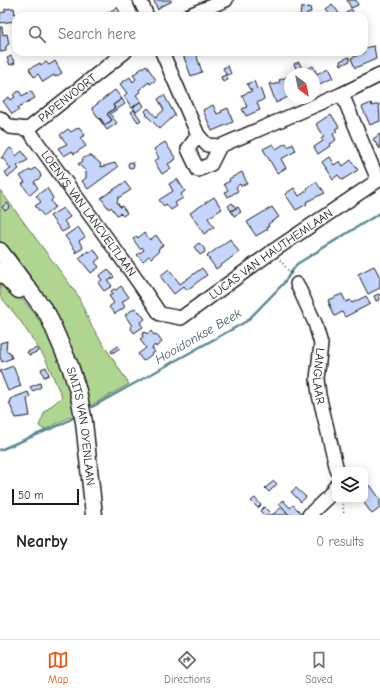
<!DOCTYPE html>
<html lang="en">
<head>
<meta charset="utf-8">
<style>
  body { margin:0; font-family:"Comic Neue",sans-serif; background:#f2f2f2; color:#202124 }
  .controls { position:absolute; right:12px; bottom:12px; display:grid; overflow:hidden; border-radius:8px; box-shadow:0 2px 10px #0003 }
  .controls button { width:36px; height:36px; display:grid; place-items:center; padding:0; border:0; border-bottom:1px solid #e0e0e0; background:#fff; color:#202124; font:20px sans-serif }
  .compass { position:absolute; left:284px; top:68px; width:36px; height:36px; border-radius:50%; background:#fff; box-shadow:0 2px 10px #0003; rotate:148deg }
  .scale { position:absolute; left:12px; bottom:10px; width:67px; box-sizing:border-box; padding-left:4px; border:2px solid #1c1c1c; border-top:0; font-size:11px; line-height:14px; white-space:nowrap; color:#1c1c1c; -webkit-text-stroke:3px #fff; paint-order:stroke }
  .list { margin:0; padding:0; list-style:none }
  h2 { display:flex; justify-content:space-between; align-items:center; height:52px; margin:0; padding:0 16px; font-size:17px }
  h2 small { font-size:13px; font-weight:400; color:#757577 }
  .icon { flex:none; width:22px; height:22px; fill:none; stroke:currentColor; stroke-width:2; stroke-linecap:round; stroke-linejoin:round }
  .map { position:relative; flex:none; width:380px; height:515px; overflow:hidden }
  .search { position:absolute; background:#fff; box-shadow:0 2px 10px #0003; left:12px; right:12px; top:12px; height:44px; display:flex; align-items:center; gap:10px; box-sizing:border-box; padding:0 14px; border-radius:12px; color:#757577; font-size:15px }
  .sheet { height:124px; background:#fff }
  nav { display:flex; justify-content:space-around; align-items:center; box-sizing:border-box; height:56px; border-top:1px solid #e0e0e0; background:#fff; font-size:11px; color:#757577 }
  nav a { display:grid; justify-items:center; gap:2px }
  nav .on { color:#ea580c }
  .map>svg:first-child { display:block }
  .green { fill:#b0d591; stroke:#667856 }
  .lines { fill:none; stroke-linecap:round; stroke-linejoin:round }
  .stream { stroke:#5a8994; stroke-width:2.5 }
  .building { fill:#c6d5fc; stroke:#1c1c1c }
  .minor-casing { stroke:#1c1c1c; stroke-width:16 }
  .major-casing { stroke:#1c1c1c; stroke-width:19 }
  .path { stroke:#1c1c1c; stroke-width:1.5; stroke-dasharray:1 3; stroke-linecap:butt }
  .minor { stroke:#fff; stroke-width:13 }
  .major { stroke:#fff; stroke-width:16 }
  .labels { text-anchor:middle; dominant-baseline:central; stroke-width:4; stroke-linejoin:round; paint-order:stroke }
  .street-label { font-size:12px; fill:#1c1c1c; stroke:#fff }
  .water-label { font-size:13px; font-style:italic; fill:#405b62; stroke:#fff }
</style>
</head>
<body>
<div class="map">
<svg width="380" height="515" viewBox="0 0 380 515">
  <rect width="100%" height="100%" fill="#fff"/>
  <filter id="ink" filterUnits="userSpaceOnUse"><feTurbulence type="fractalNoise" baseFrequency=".025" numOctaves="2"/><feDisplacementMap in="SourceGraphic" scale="8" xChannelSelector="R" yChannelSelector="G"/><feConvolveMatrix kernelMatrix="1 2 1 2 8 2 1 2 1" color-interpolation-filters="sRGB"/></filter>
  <g filter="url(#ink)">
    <!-- green -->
    <path class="green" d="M0,190L77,294L92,327L129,384L87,408L30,276L13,252L7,255L0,245Z
      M0,276C23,298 46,325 59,354C67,372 72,394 78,413L44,430L39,426L45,411L62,397L45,358L19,319L0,296Z"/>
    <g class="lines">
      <!-- stream -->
      <path class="stream" d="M92,407L247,321L283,284L297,264L380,213
        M0,450L62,424L73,418"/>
    </g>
    <!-- building -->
    <path class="building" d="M156,0H171V2L161,6L158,10L154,1Z
      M347,0H356L358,5L351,8Z
      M332,4L339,13L335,16H331L325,9Z
      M117,7L122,16H103Z
      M310,7L311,12L307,13V16H300L301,8Z
      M14,8L15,15H17L16,16V21L0,23V13L5,12V9Z
      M351,9L356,16H347L345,14Z
      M0,27H2L3,35L7,34L9,44L6,46V51L0,52Z
      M374,46L376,59L355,68L351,58L364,53V48Z
      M182,52H195L197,53L198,55L197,57L202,72L191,76Z
      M11,56L15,63L10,65L7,58Z
      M349,57L350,61L341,65L340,61Z
      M55,61L62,73L55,77L54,75L43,82L38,74L34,77L29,69L40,63L41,65L46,62L49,65Z
      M299,62L302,69L297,71L294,64Z
      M146,65L156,80L150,84L149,82L139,90L140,92L136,95L141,101L132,108L124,96L127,93L120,84L130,77L133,82L136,79L133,75Z
      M228,66L231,74L226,75L223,68Z
      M313,66L317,74L328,68L333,78L317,85L316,84L315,85L314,74H302L301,72Z
      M226,75L228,80L223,82L221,77Z
      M287,77L290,84V96L276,103L269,84L271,83L273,85L280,82L279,80Z
      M254,81L257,89L260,88L264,99L257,103L260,110L246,116L242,109L247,107L242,95L252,91L251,89L250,90L247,84Z
      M115,90L122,99L113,105L115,108L107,114L112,120L105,125L100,118L99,119L92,108Z
      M19,91L22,96L31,91L35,98L22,105V106L17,108L19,110L12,114L3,101L9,97L11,100L15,97L13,95Z
      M164,95L175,115L160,129L146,115L147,114L145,111L148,108L156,117L164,110L158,99Z
      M122,99L125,104L110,114L117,123L107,130L99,119L100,118L105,125L112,120L107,114L115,108L113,105Z
      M141,101L144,106L136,112L133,107Z
      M371,103L372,106L379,104L380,121L370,125L362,107Z
      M213,105L217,114L222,112L221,111L228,108L233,122L212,131L203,110Z
      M134,110L141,120L138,122L131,112Z
      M331,114L339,127L335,129L337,131L333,134L336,140L329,144L330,146L318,154L314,147L323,141L321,138L324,136L316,124Z
      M79,127L85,135L80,138L86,146L74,154L72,151L64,156L58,148L67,144L60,135L68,129L71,132Z
      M380,134V149L373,139Z
      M165,142L176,159L168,164L171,168L162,174L154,161L159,158L154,149Z
      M286,143L288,147L293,144L296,151L281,159L286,168L277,173L263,149L273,144L276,149Z
      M10,148L15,152L14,153L16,156L22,151L28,160L17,166L19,169L8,177L5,172L11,169L3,158H1Z
      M90,155L100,163L101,167L115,163L118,167L88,189L82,181L86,178V171L78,164L83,161L82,159Z
      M329,157L334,165L340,161L343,166L351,160L358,170L342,180L338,175L333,179L322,162Z
      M128 165a3 3 0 1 1 6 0a3 3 0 1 1-6 0Z
      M35,168L40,173L41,177L34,182L38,188L30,195L22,184L25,182L20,176L30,170L31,171Z
      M242,172L247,183L241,186L240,184L236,187L238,191L228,197L225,192L228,190L224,184L230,181L229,179Z
      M177,179L185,191L181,194L183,198L175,203L177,206L171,210L166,204L164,206L159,200L173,191L169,184Z
      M125,182L131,190L118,198L117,202L120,207L122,206L127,213L123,216L120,213L117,215L111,207L109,209L101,198Z
      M316,182L324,193L306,202L307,204L296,210L285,194L294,188L299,196L308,190L307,188Z
      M47,188L53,198L51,201L55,207L44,216L35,206L41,202L36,196Z
      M214,197L222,209L208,218L214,227L204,234L190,213Z
      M7,203L10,207L5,211L2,207Z
      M232,203L236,208L231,211L228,206Z
      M238,207L241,212L234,216L231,211Z
      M272,207L279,217L268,224L269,226L267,227L268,229L256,236L247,222Z
      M63,208L70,217L64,221L69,228L62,232L50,216Z
      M78,227L85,237L79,241L83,248L75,253V252L76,251L65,236Z
      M144,233L150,240L156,235L163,245L158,249L159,251L151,258L149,256L143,261L137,255L144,250L142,247L140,249L133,239L137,236L138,238Z
      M230,239L239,252L216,269L207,256Z
      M199,243L204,248L205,252L200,255L194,247Z
      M94,249L100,258L95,262L99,267L91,273L79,258L88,251L89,252Z
      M374,266L380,277V288L368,294L358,274Z
      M202,268L207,275L187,290L184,286L174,294L160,276L169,269L180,284Z
      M108,269L114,277L108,281L112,286L104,291L98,283L102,280L99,276Z
      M121,286L129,297L122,302L125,307L115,314L109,307L114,303L109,296L113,294L111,291L114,289L116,290Z
      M342,294L346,302L350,300L352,303L366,296L370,304L345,317L342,312L335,316L328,300Z
      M379,294L380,300L376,301L374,296Z
      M135,308L138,312L139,311L145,319L140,323L143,327L134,333L130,327L132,326L125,315Z
      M151,331L154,335L156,334L162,342L156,347L155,345L152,348L155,352L143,361L138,354L146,348L140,339L143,337L142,334L145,332L147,334Z
      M7,341L6,349L7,352L9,351L12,358L2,362L0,357V343Z
      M118,346L120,348L112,353L111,351Z
      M37,348L39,351L29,355L27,352Z
      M13,366L21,386L8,391L0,371Z
      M46,367L49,375L44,377L41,369Z
      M40,383L41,387L33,391L30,387Z
      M28,392L30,397L27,399L30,416L16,418L9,403L11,402L10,399Z
      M274,481L277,484L269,492L265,488Z
      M370,485L380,499V508L372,514L362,500H365V489Z
      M296,488L306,497L301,502L291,492Z
      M255,498L261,505L258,508L251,501Z
      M283,500L290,508L293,505L300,512V514L289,515L279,503Z
      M264,507L272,515H264L260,511Z
      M282,507L289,515H272Z"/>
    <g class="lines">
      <defs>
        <g id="minor">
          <path d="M140,0L147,16"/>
          <path d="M187,16L226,0"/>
          <path d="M162,52L198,135L207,145L220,146L342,94L380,75"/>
          <path d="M342,94L378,180"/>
          <path d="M0,118L10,127L28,129"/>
          <path id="s1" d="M28,129C71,192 118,250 160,314L181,318L273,251L380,179"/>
          <path id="s2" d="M28,129L125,52"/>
          <path d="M198,135L188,149L198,170L211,164L220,146"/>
          <path id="s3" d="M297,284L315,323L321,344L317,379L319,395L337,470"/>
          <path d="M309,515L330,495L335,487"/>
        </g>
        <g id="major">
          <path id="s4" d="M0,251L48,315L70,366L78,391L84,422L94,515"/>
          <path d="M0,271L19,290"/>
        </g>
      </defs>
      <!-- minor casing -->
      <use href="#minor" class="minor-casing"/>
      <!-- major casing -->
      <use href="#major" class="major-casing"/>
      <!-- path -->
      <path class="path" d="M280,260L291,274
        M342,500L344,515"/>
      <!-- minor -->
      <use href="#minor" class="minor"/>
      <!-- major -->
      <use href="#major" class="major"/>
    </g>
  </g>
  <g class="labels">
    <!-- street labels -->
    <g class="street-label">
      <text stroke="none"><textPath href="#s2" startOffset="50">PAPENVOORT</textPath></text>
      <text stroke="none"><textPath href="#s1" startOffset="104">LOENYS VAN LANCVELTLAAN</textPath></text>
      <text stroke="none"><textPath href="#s1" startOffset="359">LUCAS VAN HAUTHEMLAAN</textPath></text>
      <text stroke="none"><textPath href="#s3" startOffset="97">LANGLAAR</textPath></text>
      <text stroke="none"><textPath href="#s4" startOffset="197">SMITS VAN OYENLAAN</textPath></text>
    </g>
    <!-- water labels -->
    <g class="water-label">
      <text transform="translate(198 336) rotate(-30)">Hooidonkse Beek</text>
    </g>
  </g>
</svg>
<div class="controls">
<button><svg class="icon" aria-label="layers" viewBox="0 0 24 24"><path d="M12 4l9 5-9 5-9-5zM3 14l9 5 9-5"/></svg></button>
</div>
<svg class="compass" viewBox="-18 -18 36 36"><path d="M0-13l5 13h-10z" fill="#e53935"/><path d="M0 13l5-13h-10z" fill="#757577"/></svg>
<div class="scale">50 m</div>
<div class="search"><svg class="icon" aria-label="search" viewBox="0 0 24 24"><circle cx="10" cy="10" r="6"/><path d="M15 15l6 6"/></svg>Search here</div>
</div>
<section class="sheet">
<h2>Nearby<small>0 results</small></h2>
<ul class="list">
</ul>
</section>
<nav>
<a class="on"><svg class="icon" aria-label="map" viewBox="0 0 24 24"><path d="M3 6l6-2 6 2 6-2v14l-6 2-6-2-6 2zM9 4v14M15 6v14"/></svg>Map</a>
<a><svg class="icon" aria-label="directions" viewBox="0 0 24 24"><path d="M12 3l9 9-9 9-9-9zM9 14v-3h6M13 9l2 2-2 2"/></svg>Directions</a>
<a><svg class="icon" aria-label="saved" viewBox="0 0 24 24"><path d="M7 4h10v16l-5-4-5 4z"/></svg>Saved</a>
</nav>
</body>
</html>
